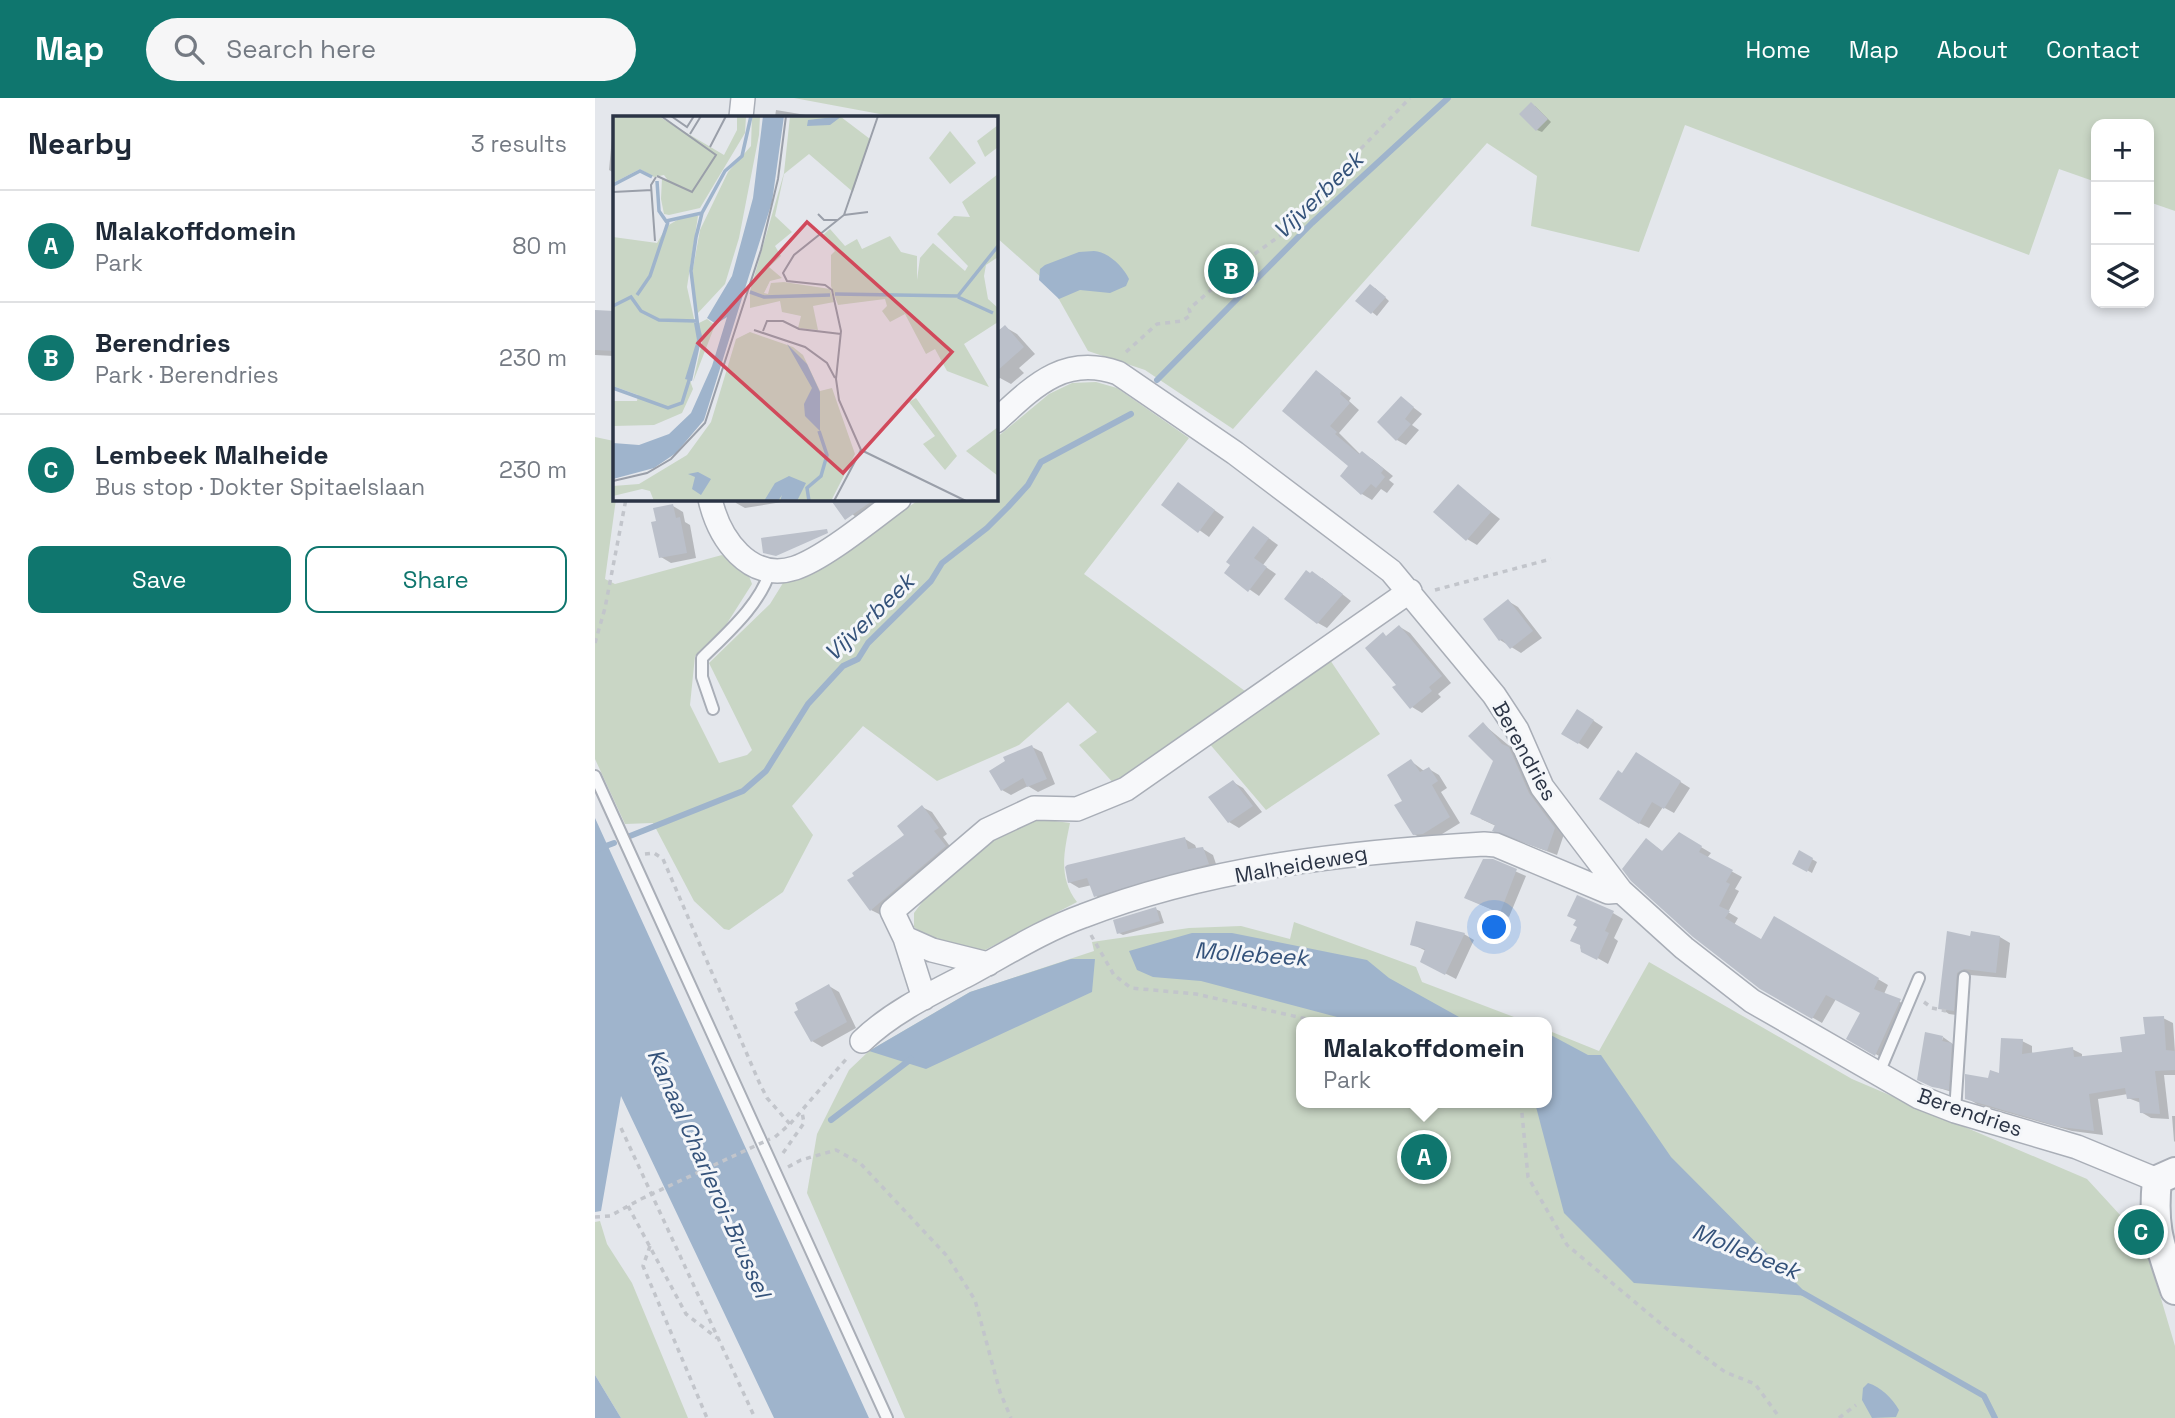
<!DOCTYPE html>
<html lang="en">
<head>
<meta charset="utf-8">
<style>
  body { margin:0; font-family:"Space Grotesk",sans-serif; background:#f6f6f7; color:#1f2937 }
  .controls { position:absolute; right:21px; top:21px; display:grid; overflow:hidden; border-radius:14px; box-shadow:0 4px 10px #0003 }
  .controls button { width:63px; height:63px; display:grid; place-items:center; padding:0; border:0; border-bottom:2px solid #e0e1e3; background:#fff; color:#1f2937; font:35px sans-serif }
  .you { position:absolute; left:900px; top:830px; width:24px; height:24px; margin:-18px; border:5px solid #fff; border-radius:50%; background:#1a73e8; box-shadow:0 0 0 10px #1a73e833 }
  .badge { display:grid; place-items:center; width:46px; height:46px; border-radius:50%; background:#0f766e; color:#fff; font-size:23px; font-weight:700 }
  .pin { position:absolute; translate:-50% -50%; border:4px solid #fff; box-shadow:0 2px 7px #0006 }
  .popup { position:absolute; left:701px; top:919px; width:256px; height:91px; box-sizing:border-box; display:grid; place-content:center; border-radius:14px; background:#fff; filter:drop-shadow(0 2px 5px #0005); font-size:23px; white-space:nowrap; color:#747a83 }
  .popup b { font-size:26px; color:#1f2937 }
  .popup::after { content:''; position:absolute; left:50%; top:100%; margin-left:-14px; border:14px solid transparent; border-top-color:#fff }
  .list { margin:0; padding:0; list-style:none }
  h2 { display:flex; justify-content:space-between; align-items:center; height:91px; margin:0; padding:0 28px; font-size:30px }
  h2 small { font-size:23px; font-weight:400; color:#747a83 }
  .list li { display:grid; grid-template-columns:46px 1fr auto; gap:21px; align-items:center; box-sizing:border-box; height:112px; padding:0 28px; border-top:2px solid #e0e1e3 }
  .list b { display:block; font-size:26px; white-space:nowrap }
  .list p { margin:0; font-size:23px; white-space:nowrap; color:#747a83 }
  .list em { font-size:23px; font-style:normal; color:#747a83 }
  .actions { display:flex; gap:14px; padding:21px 28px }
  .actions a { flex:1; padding:16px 0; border:2px solid #0f766e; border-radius:14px; text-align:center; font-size:24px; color:#0f766e }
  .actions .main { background:#0f766e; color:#fff }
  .icon { flex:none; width:38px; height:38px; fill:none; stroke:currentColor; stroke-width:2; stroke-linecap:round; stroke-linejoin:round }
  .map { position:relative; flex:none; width:1580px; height:1320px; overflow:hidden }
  header { display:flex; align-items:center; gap:42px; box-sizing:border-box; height:98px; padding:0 35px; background:#0f766e; color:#fff }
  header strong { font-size:33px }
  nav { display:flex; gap:38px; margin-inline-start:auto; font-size:24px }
  .search { width:490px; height:63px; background:#f6f6f7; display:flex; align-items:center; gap:18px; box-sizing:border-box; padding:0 24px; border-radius:38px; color:#747a83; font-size:26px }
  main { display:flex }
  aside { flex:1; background:#fff }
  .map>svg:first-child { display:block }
  .green { fill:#c9d6c5 }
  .water { fill:#9fb4cc }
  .shadow { fill:#0003 }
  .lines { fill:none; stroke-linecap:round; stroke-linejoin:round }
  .stream { stroke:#9fb4cc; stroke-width:6 }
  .building { fill:#bbc0ca }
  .service-casing { stroke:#a9aeb7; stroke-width:14 }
  .minor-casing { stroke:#a9aeb7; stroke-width:26 }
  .tertiary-casing { stroke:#a9aeb7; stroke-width:32 }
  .path { stroke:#c2c5cb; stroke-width:3.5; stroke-dasharray:5 5; stroke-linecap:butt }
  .service { stroke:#f7f8fa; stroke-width:10 }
  .minor { stroke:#f7f8fa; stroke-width:23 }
  .tertiary { stroke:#f7f8fa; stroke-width:28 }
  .path-bridge { stroke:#c2c5cb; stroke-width:3.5; stroke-dasharray:5 5; stroke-linecap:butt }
  .labels { text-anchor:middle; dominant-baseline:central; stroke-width:6; stroke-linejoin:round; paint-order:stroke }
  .street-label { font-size:21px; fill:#2b3445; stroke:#f4f6f9 }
  .water-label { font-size:23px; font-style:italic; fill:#34527a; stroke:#f4f6f9 }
  .inset-river { fill:none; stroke:#9fb4cc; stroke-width:3.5 }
  .inset-road { fill:none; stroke:#9a9fa9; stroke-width:2 }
  .view { fill:#d1495b; fill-opacity:0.15; stroke:#d1495b; stroke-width:3.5 }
  .inset-edge { fill:none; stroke:#2b3445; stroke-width:3.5 }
</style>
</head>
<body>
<header>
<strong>Map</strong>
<div class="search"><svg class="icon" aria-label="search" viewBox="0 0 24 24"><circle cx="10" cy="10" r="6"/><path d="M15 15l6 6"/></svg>Search here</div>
<nav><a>Home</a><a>Map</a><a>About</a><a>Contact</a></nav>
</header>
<main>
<aside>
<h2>Nearby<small>3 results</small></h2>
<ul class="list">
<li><span class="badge">A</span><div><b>Malakoffdomein</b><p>Park</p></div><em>80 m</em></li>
<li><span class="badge">B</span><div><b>Berendries</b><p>Park · Berendries</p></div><em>230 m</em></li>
<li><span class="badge">C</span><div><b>Lembeek Malheide</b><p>Bus stop · Dokter Spitaelslaan</p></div><em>230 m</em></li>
</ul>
<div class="actions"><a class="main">Save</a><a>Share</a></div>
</aside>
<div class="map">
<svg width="1580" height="1320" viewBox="0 0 1580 1320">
  <rect width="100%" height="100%" fill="#e4e7ec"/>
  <!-- green -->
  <path class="green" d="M199,0H1580V113L1554,104V26H1501V84L1464,71L1434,157L1090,27L1044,154L936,128L942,78L892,45L638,331L550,272L493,253L457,189L401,139V19H301Z
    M501,284L522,290L594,340L489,476L650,593L600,633L521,688L484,647L502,634L473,604L424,647L342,683L268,628L197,708L218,737L188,794L134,832L129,831L99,803L58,725L30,726L0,661V339L19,343L21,401L10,481L20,486L127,457L154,478L157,486L131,527L100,558L95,607L124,665L152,657L157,652L114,565L175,506L188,485L214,478L325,401H401V340L454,296L477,285Z
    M733,559L785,636L671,712L613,644Z
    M438,720L475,725C469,754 463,779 482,804L390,852L340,845L319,829V815L336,792L403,731Z
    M699,824L821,869L827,884L932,924H706V1005H952V932L1004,953L1054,864L1257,981L1492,1081L1549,1143L1580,1248V1320H310L212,1095L222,1036L254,972L274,953L375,894L499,853L497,844L594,830L646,828L695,841Z
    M5,1123L12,1146L37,1185L93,1320H26L0,1277V1124Z"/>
  <!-- water -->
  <path class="water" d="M499,153C513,154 528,168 534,181L531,188L515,195L485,192L464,201L444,182L445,171L450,167L484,154Z
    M0,720L274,1320H179L26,998L6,1113L0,1114Z
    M597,835H637L772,862L794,880L864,919L925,921L931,924H761L606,883L558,879L542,872L534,853Z
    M476,861H500L497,894L331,971L274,953L375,894Z
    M952,935L993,957H1006L1076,1059L1214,1198L1039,1185L969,1115L940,1005H952Z
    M0,1277L26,1320H0Z
    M1273,1285C1286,1289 1297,1300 1304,1312L1301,1319L1277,1320L1267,1302L1268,1290Z"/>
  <!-- shadow -->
  <path class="shadow" d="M940,8L956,24L947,34L942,32Z
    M181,12L223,19H180Z
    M17,39L19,40V75L14,72Z
    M780,190L794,203L782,218L763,203Z
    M0,214L19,215V258L0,257Z
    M410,229L422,236L440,256L424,270L429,275L416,286L405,280L401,283V233Z
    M722,274L756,300L754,303L764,312L744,335L766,357L777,361L798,378L794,382L799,386L792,395L786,391L777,402L767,396L756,368L689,313Z
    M806,300L827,316L817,327L824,332L811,347L802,342Z
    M584,386L629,419L614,439L568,406Z
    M863,388L905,421L882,447L872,441Z
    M140,401H192L193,403L150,410L141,405Z
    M238,401H297L266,423Z
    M78,408L88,414L90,424L95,427L101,460L76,465L66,459L63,425Z
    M668,436L683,447L668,467L681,476L664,498L631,475Z
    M727,480L756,503L732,530L723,525Z
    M913,503L923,509L947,540L926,555L905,542L890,521Z
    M805,529L815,535L856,585L843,596L846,599L827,615L817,609L803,587L793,539Z
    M993,619L1008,629L993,651L968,635Z
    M888,626L924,656L969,736L962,757L909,737L899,732L901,728L886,721L900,663Z
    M437,649L447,654L460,686L443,694L433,688L416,697L407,692Z
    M1051,662L1095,690L1079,715L1068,709L1054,730L1044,725L1028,677Z
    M816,663L829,673L834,671L844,677L852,690L846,694L865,725L839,741L829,742L819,736L810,703Z
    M638,684L648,690L667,714L644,730L634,724Z
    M327,709L337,714L352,736L348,739L360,755L286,817L276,812Z
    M1084,736L1116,755L1112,760L1147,779L1140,791L1144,793L1133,814L1143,820L1139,827L1167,843L1179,820L1293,887L1289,896L1315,909L1291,962L1253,940L1267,915L1241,901L1227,925L1166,890L1052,742L1068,754Z
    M590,741L600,747L602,752L608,751L618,757L623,772L511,804L501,798L497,787L484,790L474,784Z
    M1205,754L1222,764L1217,775L1199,765Z
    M897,763L931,778L914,819L871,800Z
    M560,811L565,813L569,825L528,837L524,835Z
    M1018,815L1028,821L1019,840L1023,843L1013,866L985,850Z
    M869,836L879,842L861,881L838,869L831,853L817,846Z
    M1405,839L1415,845L1411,880L1375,877L1371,884L1368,918L1354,916L1345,910L1377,840Z
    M234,888L244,894L261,930L227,949L217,943Z
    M1568,920L1578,925L1580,954V977H1569L1574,1021L1556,1020L1546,1014V1005L1533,1000V996L1503,1001L1508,1037L1477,1033L1382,1006L1372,1000L1394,982L1406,977L1427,943L1437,948V957L1477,951L1487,956V960L1529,956Z
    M1348,939L1366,952L1363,996L1335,987Z
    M1577,1018H1580V1044L1579,1043Z"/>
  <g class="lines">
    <!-- stream -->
    <path class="stream" d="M562,282L717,125L853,0
      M35,738L148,693L171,673L213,606L248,568L263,561L273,545L336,483L347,465L392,430L413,409L433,387L446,364L536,316
      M0,752L19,745
      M236,1022L316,961
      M1208,1195L1389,1298L1400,1320"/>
  </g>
  <!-- building -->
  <path class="building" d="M936,4L953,21L941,33L924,16Z
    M775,186L791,199L776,216L760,203Z
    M0,212L19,213V253L0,252Z
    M410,227L429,249L401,274V235Z
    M721,272L747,293L745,296L755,305L735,328L742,334L740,336L764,356L767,353L789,371L786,375L790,379L781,390L776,386L766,397L745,378L753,368L687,313Z
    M806,298L819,309L810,321L816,326L801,343L782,324Z
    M583,384L620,412L603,435L566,407Z
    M863,386L896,414L871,443L838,414Z
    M235,401H280L250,422Z
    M78,406L81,420L85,419L92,455L64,460L56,424L61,423L58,410Z
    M658,428L674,440L659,460L672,469L653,494L629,475L635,467L631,464Z
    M232,431L233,435L181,458L168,455L166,440Z
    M711,472L715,475L717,473L748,496L722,526L689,501Z
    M913,501L938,533L915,551L907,541L904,543L888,521Z
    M804,527L847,578L834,589L837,593L815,611L797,589L801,587L770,550L788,534L791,538Z
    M982,611L999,622L983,646L966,636Z
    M888,624L907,646L914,649L934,695L960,730L952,753L897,733L900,727L875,716L898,663L873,638Z
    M437,647L452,681L432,689L428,680L406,693L394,673L410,663L408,659Z
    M1041,654L1086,683L1069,711L1057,704L1044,726L1004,701L1023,672L1027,675Z
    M816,661L825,674L834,669L843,683L837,687L855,719L828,736L818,737L799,707L807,703L792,677Z
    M638,682L658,708L633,725L613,699Z
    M327,707L344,730L339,733L351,748L275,813L252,782L259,778L257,775L309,737L302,728Z
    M1084,734L1107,748L1104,754L1138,772L1131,784L1135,786L1124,808L1135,813L1130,820L1166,841L1179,818L1284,880L1279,891L1306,901L1280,958L1251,941L1265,915L1231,897L1217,921L1165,891L1098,839L1036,783L1027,771L1051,740L1067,753Z
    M590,739L593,751L608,749L614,766L499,799L492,780L473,785L470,769L472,767Z
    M1204,752L1218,760L1212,774L1197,766Z
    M888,761H898L922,771L905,815L869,800Z
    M982,797L1019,813L1010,833L1014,835L1002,862L986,854L985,847L975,843L982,829L978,827L981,822L972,818Z
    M561,809L565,823L522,836L518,822Z
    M821,823L870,835L850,877L825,864L830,851L815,847Z
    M1352,833L1375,838L1376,833L1405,838L1401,875L1369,871L1362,875L1359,913L1343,911Z
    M234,886L252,924L216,944L199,914L203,912L200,905Z
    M1569,918L1571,952L1580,953V972L1560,973L1565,1016L1545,1015L1544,1000L1532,1001L1530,990L1494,996L1499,1033L1465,1029L1370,1001V976L1393,980L1395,972L1404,975L1406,940L1428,941L1427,956L1478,949L1479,959L1527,954L1525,939L1550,936L1548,919Z
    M1330,934L1348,938L1347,943L1357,945L1354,992L1337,989L1322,982Z"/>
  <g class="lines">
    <defs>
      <path id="service" d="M118,611L107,579V560C131,536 165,507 175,473
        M0,678L292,1320
        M1284,975L1324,880
        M1360,1013L1369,879"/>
      <path id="minor" d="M146,19L148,0
        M401,323C438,289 469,256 523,275L640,355L796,473L899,597L922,632L947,689L1026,793L1089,850L1157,903L1324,999L1360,1013L1482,1049L1562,1082
        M115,401C124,440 154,485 200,470C230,460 278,420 304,401
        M310,840L337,852L393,866
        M329,900L310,840L297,813L392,732L439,710L482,711L531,691L815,493
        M267,943C297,914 337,895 374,876C411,856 449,832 488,818C615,769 754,754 889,746L901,747L1013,794L1026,793"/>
      <path id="tertiary" d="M1580,1074L1562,1082C1557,1131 1565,1147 1580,1192"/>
    </defs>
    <!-- service casing -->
    <use href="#service" class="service-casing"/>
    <!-- minor casing -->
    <use href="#minor" class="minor-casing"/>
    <!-- tertiary casing -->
    <use href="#tertiary" class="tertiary-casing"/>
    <!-- path -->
    <path class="path" d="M531,254L562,226L587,223L596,217L594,211L648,164L689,135L720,98L815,0
      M840,492L956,461
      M0,545L10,510L31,401
      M50,756L59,755L68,761L164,984L172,1000L195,1026
      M496,837L519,877L536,890L601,896L725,924
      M1329,904L1337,910L1351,913
      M926,1005L933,1079L972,1147L1072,1231L1130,1274L1160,1286L1185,1320
      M26,1030L160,1320
      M180,1039L195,1026L253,959
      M188,1055L209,1025L207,1014
      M193,1069L206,1062L241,1052L265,1065L352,1158L380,1202L405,1294L416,1320
      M33,1108L91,1216L122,1240
      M0,1119L15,1118L46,1101
      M55,1148L48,1168L112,1320
      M1244,1320L1261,1307"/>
    <!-- service -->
    <use href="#service" class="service"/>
    <!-- minor -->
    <use href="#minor" class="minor"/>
    <!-- tertiary -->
    <use href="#tertiary" class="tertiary"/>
    <!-- path-bridge -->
    <path class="path-bridge" d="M46,1101L175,1041"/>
  </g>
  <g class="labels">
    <!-- street labels -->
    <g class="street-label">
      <text transform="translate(930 653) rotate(61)">Berendries</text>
      <text transform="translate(706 766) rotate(-10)">Malheideweg</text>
      <text transform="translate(1375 1014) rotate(19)">Berendries</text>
    </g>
    <!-- water labels -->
    <g class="water-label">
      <text transform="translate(723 97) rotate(-44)">Vijverbeek</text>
      <text transform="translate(274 519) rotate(-44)">Vijverbeek</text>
      <text transform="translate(656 856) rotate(4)">Mollebeek</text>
      <text transform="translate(114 1075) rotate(66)">Kanaal Charleroi-Brussel</text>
      <text transform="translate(1151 1153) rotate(22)">Mollebeek</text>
    </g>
  </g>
  <!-- overview -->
  <g transform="translate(18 18)">
    <rect width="385" height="385" fill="#e4e7ec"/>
    <path d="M0,0H45L111,39L124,14V0H133L132,17L87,92L56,99L51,98L48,83L49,62L56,66L51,59L41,61L27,53L0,67ZM139,0H147L146,19L126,122L112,168L84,198L79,158L87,114L115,56L138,30ZM177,0L228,1L257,23L240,76L196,38L171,58L162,100L179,116L162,130L168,140L156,151L169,162L157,165L151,177L155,178L158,167L171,166L217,173L221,186L200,190L205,214L185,212L188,200L169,196L167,185L137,192V175L171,57ZM385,9V31L372,41L364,25ZM337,15L363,47L337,68L316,42ZM385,58V141L373,149L371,160L375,183L385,192V206L351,228L376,271L334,255L322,233L313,238L292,198L277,206L269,195L274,190L272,183L225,189L218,170V139L222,135L210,119L217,113L232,130L244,123L249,133L277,120L288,136L304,140V164L307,142L320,127L352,155L355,150L324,118L341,100L357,101L349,86ZM71,100H85L74,171L86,225L76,262L80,273L69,297L41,309L0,310V285H24L25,279L0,270V121L44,127L54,110ZM94,203L102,209L80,266L89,226L86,207ZM137,216L180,231L190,239L207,275L219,272L242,338L218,385H41L37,375L29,373L0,380V370L26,368L74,339L98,306L123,223ZM303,282L344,340L332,354L310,328L322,320L296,286ZM385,311V360L353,335Z" fill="#c9d6c5"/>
    <path d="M150,0H171L159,86L91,304L63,337L41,352L0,363V327L26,329L56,318L78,297L99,250L114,201L103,208L94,202L119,160L140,82ZM229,0L217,9L194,10L195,4ZM81,207H86L89,220L79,265L72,263L84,224ZM174,228L194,248L207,276V315L192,300L191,288L199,272ZM85,356L98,363L88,379L79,373L82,361L75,358ZM176,360L193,367L184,385H167L169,379L165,385H151L162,367Z" fill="#9fb4cc"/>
    <path class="inset-river" d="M44,65L46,95L53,105L89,97M0,69L27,55L39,61M137,176L151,181L217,179M222,178L345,180L385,130M24,179L37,160L55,106M345,181L380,197M0,190L18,181L28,195L46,204L83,205M85,212L78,155L83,121L89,97L112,55L129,40L138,0M0,272L55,292L69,287L78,258M196,385L194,372L208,360L214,339L206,315"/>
    <path class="inset-road" d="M58,0L74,11L81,0M77,18L88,0M97,31L113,0M44,60L79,76L103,39L48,0M0,76L39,74M205,98L211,104H225M231,99L255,96M42,125L38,69L43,61M141,214L192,231L214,247L222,262M150,215L154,205H170L186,213L228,218M248,334L226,284L223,263L228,215L219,174L212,169L174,165L170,157L181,139L231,99L265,0M248,334L353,385M0,365L34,357L58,343L92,307L148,134L165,63L173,0M221,385L248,334"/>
    <path class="view" d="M194,106L339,236L230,357L85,227Z"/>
    <rect width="385" height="385" class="inset-edge"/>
  </g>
</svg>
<div class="controls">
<button>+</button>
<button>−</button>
<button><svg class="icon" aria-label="layers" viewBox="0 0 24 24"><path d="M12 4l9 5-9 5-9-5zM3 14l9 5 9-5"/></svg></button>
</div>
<div class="you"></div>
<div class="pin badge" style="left:829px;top:1059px">A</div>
<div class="popup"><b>Malakoffdomein</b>Park</div>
<div class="pin badge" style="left:636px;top:173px">B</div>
<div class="pin badge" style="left:1546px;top:1134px">C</div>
</div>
</main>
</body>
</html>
